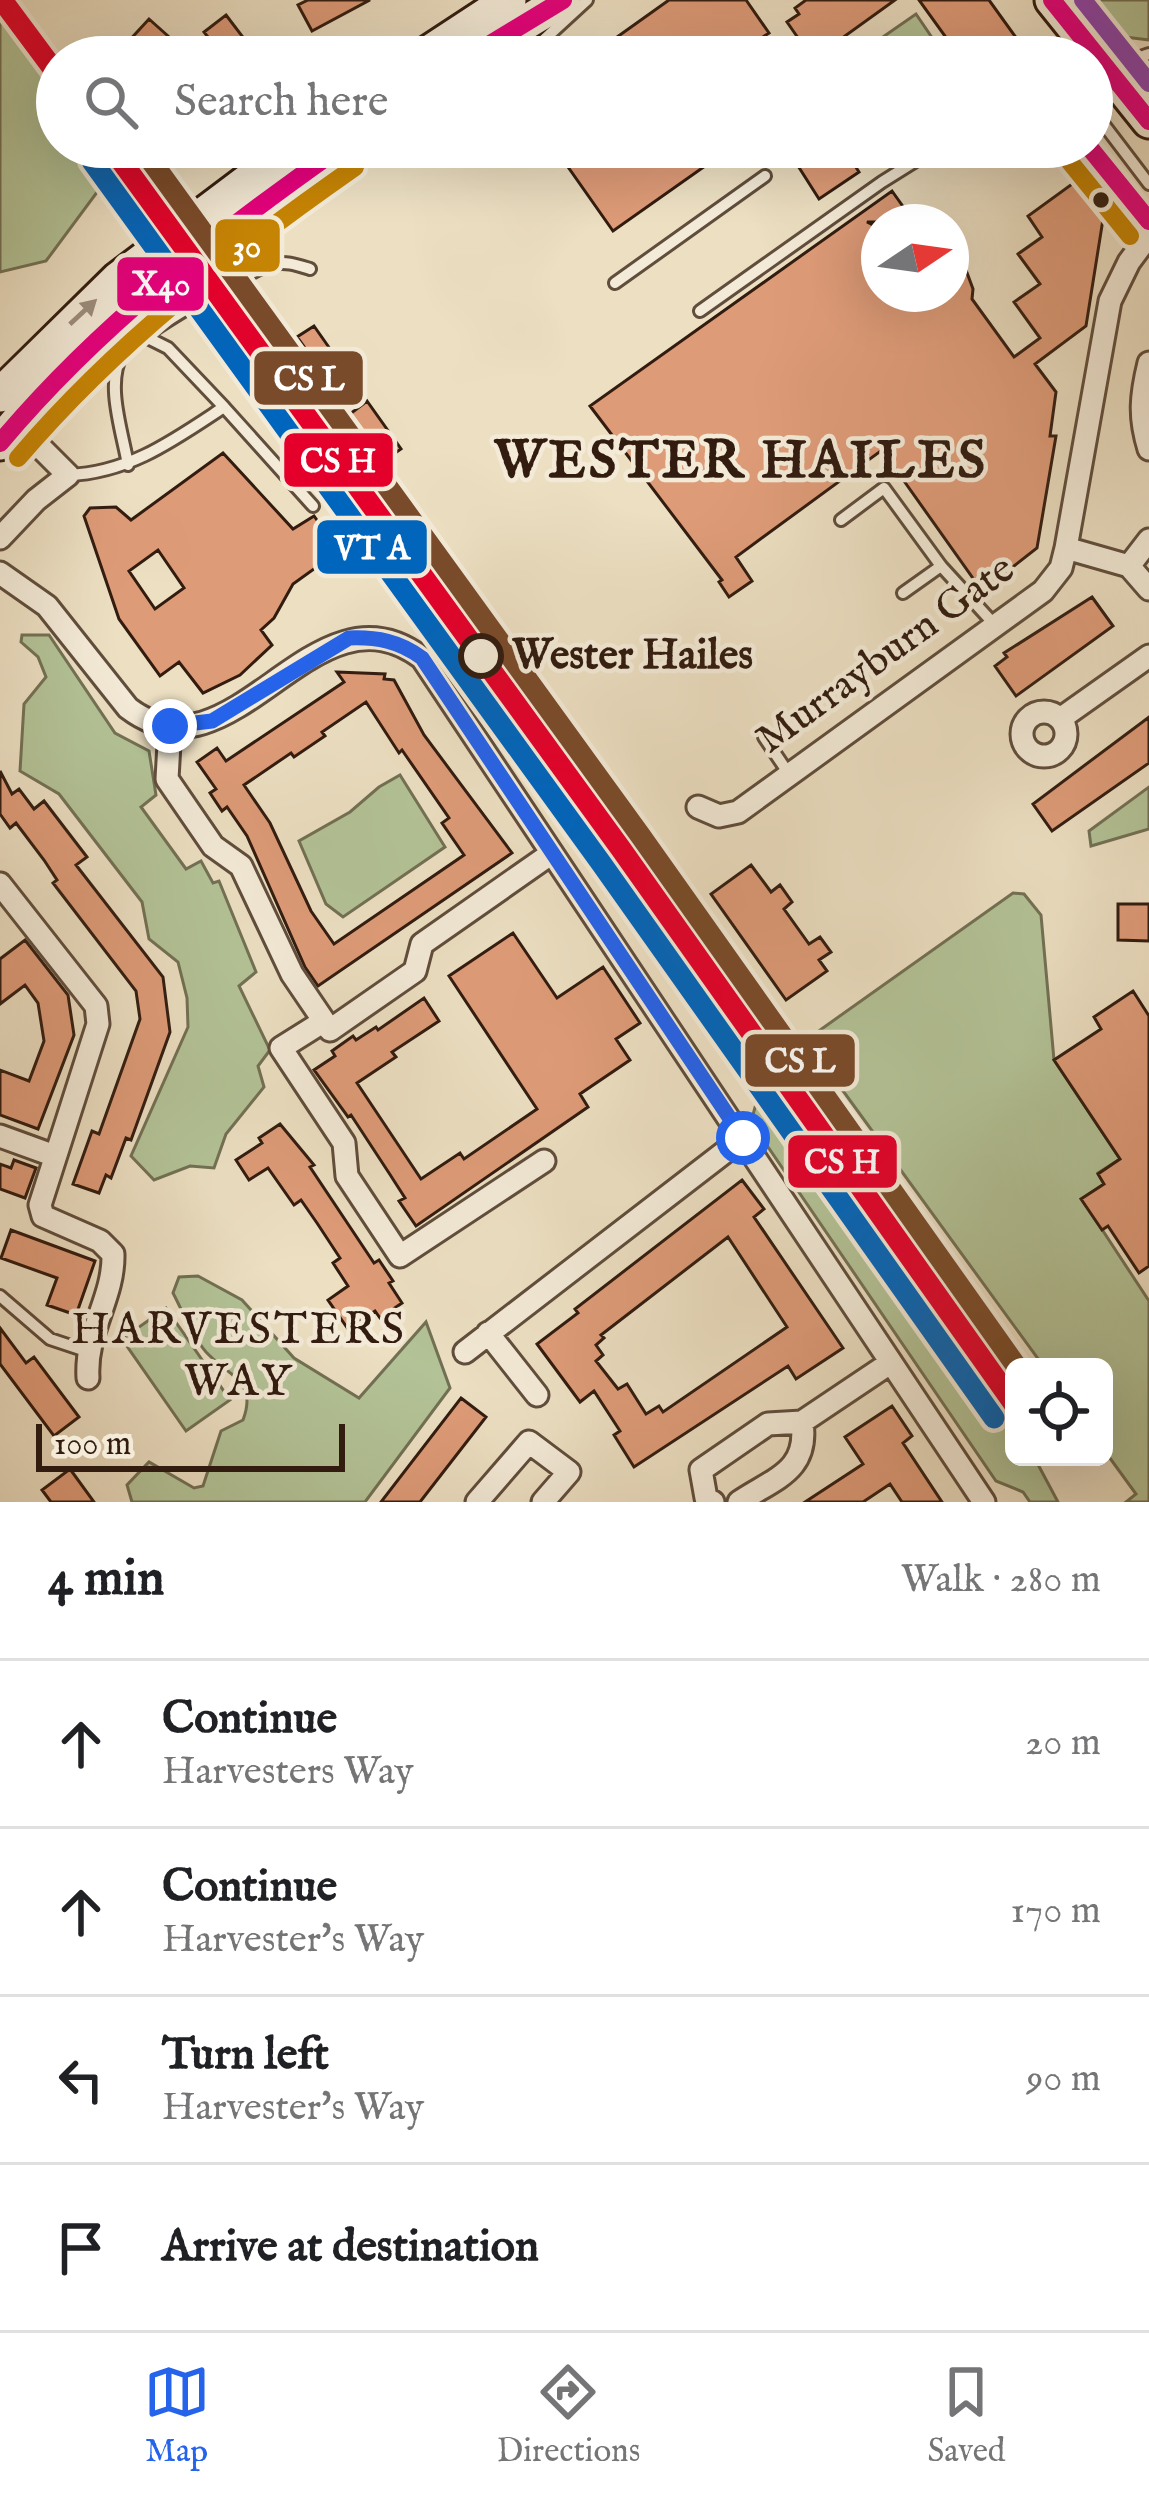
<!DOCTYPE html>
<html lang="en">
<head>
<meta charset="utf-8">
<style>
  body { margin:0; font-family:"IM FELL English",serif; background:#f2f2f2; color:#202124 }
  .controls { position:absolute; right:36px; bottom:36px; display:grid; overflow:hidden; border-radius:18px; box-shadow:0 12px 48px #0002 }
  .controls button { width:108px; height:108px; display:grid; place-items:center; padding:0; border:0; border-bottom:3px solid #e0e0e0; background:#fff; color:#202124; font:60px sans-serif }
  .compass { position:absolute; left:861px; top:204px; width:108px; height:108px; border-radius:50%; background:#fff; box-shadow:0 12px 48px #0002; rotate:77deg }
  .scale { position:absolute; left:36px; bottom:30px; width:309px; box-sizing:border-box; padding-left:12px; border:6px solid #321c10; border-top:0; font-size:33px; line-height:42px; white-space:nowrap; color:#321c10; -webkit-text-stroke:9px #f3ead7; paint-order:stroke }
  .stop { position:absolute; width:36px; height:36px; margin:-27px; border:9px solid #2563eb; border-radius:50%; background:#fff }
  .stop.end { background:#2563eb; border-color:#fff; box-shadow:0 3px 12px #0008 }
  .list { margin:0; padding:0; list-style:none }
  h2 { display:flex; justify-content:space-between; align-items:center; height:156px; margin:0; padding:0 48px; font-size:51px }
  h2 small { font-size:39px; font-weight:400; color:#757577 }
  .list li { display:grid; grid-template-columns:78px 1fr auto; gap:36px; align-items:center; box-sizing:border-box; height:168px; padding:0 48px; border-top:3px solid #e0e0e0 }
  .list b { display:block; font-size:45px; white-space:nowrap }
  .list p { margin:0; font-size:39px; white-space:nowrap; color:#757577 }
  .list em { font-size:39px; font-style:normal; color:#757577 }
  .icon { flex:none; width:66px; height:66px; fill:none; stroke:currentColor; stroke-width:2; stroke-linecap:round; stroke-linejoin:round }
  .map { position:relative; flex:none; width:1149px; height:1502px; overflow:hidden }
  .search { position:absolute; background:#fff; box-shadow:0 12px 48px #0002; left:36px; right:36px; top:36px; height:132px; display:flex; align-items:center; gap:30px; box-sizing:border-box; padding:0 42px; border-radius:66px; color:#757577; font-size:45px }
  .sheet { height:828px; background:#fff }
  nav { display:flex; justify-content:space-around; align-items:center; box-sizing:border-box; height:168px; border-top:3px solid #e0e0e0; background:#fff; font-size:33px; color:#757577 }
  nav a { display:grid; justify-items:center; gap:6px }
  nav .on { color:#2563eb }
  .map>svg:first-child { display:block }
  .green { fill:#b3c397; stroke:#727054; stroke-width:3 }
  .building { fill:#de9b78; stroke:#321c10; stroke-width:3; fill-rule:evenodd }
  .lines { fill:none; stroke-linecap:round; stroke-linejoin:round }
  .lane-casing { stroke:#604d3c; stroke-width:16 }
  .street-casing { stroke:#604d3c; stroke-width:27 }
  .secondary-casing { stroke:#321c10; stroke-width:39 }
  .lane { stroke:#f3ead7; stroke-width:10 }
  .street { stroke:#f3ead7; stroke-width:21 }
  .secondary { stroke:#f3ead7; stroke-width:33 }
  .bus-1-casing { stroke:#f3ead7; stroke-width:27 }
  .bus-2-casing { stroke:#f3ead7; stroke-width:27 }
  .bus-3-casing { stroke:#f3ead7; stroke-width:27 }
  .bus-1 { stroke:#e5007d; stroke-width:18 }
  .bus-2 { stroke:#c68404; stroke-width:18 }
  .bus-3 { stroke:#8e44ad; stroke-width:18 }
  .rail-1-casing { stroke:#f3ead7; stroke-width:30 }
  .rail-2-casing { stroke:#f3ead7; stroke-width:30 }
  .rail-3-casing { stroke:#f3ead7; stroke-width:30 }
  .rail-1 { stroke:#e4002b; stroke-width:21 }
  .rail-2 { stroke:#0065bd; stroke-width:21 }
  .rail-3 { stroke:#7a4b2a; stroke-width:21 }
  .oneway { fill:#9c8d7d }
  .route { stroke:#2563eb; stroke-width:15 }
  .bus-dot { fill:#321c10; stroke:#f3ead7; stroke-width:4.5 }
  .stop-dot { fill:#f3ead7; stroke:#321c10; stroke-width:6 }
  .labels { text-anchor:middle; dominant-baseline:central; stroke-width:9; stroke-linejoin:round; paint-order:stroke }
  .street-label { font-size:42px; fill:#321c10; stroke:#f3ead7 }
  .stop-label { font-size:42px; font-weight:bold; fill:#321c10; stroke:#f3ead7; text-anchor:start }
  .neighbourhood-label { font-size:45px; letter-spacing:3px; fill:#321c10; stroke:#f3ead7 }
  .district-label { font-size:54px; font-weight:bold; letter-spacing:3px; fill:#321c10; stroke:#f3ead7 }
  .line-badge { stroke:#f3ead7; stroke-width:4.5 }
  .badge-label { font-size:33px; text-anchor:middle; font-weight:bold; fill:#fff }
</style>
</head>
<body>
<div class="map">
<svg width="1149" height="1502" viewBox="0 0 1149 1502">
  <rect width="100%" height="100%" fill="#ecdfc2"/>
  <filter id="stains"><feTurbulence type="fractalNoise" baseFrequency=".00167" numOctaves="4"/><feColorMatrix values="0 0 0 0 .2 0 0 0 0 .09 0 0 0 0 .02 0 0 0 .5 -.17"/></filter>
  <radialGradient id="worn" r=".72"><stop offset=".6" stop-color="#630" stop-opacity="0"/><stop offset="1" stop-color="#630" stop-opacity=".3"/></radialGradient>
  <!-- green -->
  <path class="green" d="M1091,0H1149V40L1117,36Z
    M916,14L933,39L916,57H854Z
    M0,17L57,92V147H99L115,168L46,261L0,272Z
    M22,635H49L115,733L149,751L156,795L141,807L186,869L201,861L213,883L219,881L256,972L239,986L270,1050L258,1066L264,1087L226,1134L214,1168L190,1166L154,1180L131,1156L188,1027L187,998L178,962L149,939L142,902L59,794L20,771L24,704L46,677L38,657L21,642Z
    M400,775L445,847L343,917L326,904L299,841L350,812L379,787Z
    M1149,787V829L1091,846L1089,831Z
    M1013,893L1024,894L1041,915L1054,1060L1120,1159L1098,1173L1104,1184L1082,1199L1149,1301V1502H1126L1136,1494L1104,1450V1367H1044L806,1040Z
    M757,1100H781L1014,1427V1457H1034L1058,1502H1030L1023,1492L996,1481L751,1122Z
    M198,1276L242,1300L294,1358L359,1398L426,1322L450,1388L365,1502H132L127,1485L149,1462L194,1488L203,1486L221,1431L243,1420C258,1381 228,1376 206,1352C192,1336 183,1312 173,1293L179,1277Z
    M166,1308L230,1400L186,1431L122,1339Z"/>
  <!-- building -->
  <path class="building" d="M308,0H370L312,31L298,5Z
    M669,0H746L769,33L752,44L762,57H589Z
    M806,0H895L827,49L819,38L805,48L787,22L799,14L795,8Z
    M919,0H989L1030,57H960Z
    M226,15L258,57H223L204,32Z
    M149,19L168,36L148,57H142L127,43Z
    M554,147H732L613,231Z
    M786,147H843L859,172L819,199Z
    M1079,179L1104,213L1086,326L1035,364L1056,392L1050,436H1056L1037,548L992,583L975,581L882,450L736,557L752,581L729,597L719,582L722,580L590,406L892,191L914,222H867L879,228V294H951V256L966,270L973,289L972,299L1014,357L1040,338L1014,302L1040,284L1018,254L1042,237L1028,216Z
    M314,326L347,373L331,384L297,337Z
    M367,401L401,449L384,461L350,414Z
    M223,453L293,529L314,516L339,551L293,584L274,618L261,630L272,645L240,675L203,693L179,662L160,676L119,619L84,516L90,508L116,507L131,520ZM158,550L184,588L155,609L129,571Z
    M1092,597L1113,626L1016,696L995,666L1007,657L1004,653Z
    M337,672L385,674L384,679L394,680L424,735L512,853L318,986L305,967L247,836L227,807L222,811L210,793L216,789L197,762L217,748L226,761L344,682ZM366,702L399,753L402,750L449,818L442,823L464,855L334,944L311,911L270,823L244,785L291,753L294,757L325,736L322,732Z
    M1149,717V763L1052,831L1033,804Z
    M0,771L12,794L19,789L34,809L44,801L87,857L76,865L163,977L170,1032L131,1140L126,1138L111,1178L106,1175L99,1193L73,1184L92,1131L99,1134L140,1019L136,991L53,883L57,880L44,860L16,823L10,828L0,814Z
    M751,865L771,892L780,885L792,902L784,909L809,944L820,937L831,952L819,960L827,971L786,1000L711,894Z
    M1118,904H1149V941L1118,940Z
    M513,933L557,998L603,967L640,1023L616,1039L630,1060L580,1094L588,1107L416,1226L399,1201L405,1198L389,1173L351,1115L348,1117L314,1070L335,1056L332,1051L353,1036L356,1040L376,1027L378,1030L424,998L439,1021L392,1052L396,1057L357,1083L421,1179L460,1153L464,1159L537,1109L449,976Z
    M25,940L68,995L74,1035L38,1129L0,1115V1070L29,1081L44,1041L38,1003L25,985L0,1004V959Z
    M1133,991L1149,1016V1266L1139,1273L1108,1226L1102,1230L1081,1199L1104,1184L1098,1174L1120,1159L1054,1060L1101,1029L1094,1017Z
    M280,1124L314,1165L310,1167L374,1263L379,1260L393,1281L389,1283L402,1303L380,1318L375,1311L348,1329L328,1300L348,1286L333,1263L340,1258L317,1223L301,1200L294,1205L268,1168L249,1180L236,1160L262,1143L259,1138Z
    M14,1160L36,1168L25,1198L0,1189V1164L11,1168Z
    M742,1180L764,1209L754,1217L843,1348L796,1379L788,1366L634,1467L614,1435L620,1431L594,1391L580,1402L537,1344L578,1313L575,1309ZM728,1237L787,1327L663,1412L659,1406L646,1414L627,1384L618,1389L596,1361L603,1355L596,1345L604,1338L601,1335Z
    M11,1230L95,1261L76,1315L47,1305L57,1278L1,1258Z
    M0,1328L26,1363L34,1357L79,1417L54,1436L0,1364Z
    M461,1398L486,1417L420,1502H381Z
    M892,1406L912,1436L903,1443L942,1502H902L890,1484L863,1502H805L863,1464L845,1437Z
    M70,1469L94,1502H51L42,1490Z"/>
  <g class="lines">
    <defs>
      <path id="lane" d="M525,57L587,0
        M1057,57L1076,39
        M1114,66L1149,54
        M1092,109L1149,184
        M1089,147L1149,221
        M615,283L765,176
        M700,311L882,182L938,147
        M224,407L313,506
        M128,465C123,434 105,384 122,355C131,339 253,268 273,264C286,261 297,265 310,269
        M68,475C129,473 174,440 224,407L168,348L142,335
        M841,520L884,488L941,566L994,624
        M903,593L941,566
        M764,737L789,774
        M0,1296L50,1339L86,1351"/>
      <path id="street" d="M1149,363C1141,396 1139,417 1149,449
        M0,538L36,500L68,475L16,423
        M1066,548L1129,566L1149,589
        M1129,566L1149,540
        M0,573L47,606L128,708C234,789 313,575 422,658L984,1502
        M1022 734a22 22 0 1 1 44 0a22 22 0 1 1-44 0Z
        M1060,719L1149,656
        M170,726L167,779L213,846L241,866L292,974L330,1030L415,971L422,944L552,853
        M698,807L719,816L738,812L1043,591L1061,568L1066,548L1110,301L1129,262L1149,235
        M0,884L96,1006L98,1024L40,1205L43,1216L100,1241L113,1254C114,1299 85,1330 88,1378
        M324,1021L281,1048L344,1143L347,1176L400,1256L544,1161
        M0,1136L55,1156
        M488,1333L537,1395
        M465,1352L743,1138
        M477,1502L529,1442L569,1472L543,1502
        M713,1502L706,1498L701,1470L768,1424L802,1422L890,1363
        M739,1502C775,1478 809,1471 802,1422"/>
      <path id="secondary" d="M1052,0L1149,121
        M422,57L509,0
        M469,57L563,0
        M0,395L118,279L293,147
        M0,443C94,323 217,234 341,147"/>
    </defs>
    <!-- lane casing -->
    <use href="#lane" class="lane-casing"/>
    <!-- street casing -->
    <use href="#street" class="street-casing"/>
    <!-- secondary casing -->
    <use href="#secondary" class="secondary-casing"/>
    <!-- lane -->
    <use href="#lane" class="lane"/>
    <!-- street -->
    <use href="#street" class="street"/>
    <!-- secondary -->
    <use href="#secondary" class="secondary"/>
    <defs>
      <path id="bus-1" d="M1052,0L1149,121
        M469,57L563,0
        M1089,147L1149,221
        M0,443C98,326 216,235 341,147"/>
      <path id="bus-2" d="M1070,162L1130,236
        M18,458C116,343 232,253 355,167"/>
      <path id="bus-3" d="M1083,0L1149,83"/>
    </defs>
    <!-- bus-1 casing -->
    <use href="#bus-1" class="bus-1-casing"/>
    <!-- bus-2 casing -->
    <use href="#bus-2" class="bus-2-casing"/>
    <!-- bus-3 casing -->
    <use href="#bus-3" class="bus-3-casing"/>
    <!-- bus-1 -->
    <use href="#bus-1" class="bus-1"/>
    <!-- bus-2 -->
    <use href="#bus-2" class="bus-2"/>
    <!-- bus-3 -->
    <use href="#bus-3" class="bus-3"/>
    <defs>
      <path id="rail-1" d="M2,0L57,74
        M111,147L621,849L1014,1404"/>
      <path id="rail-2" d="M92,161L601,863L994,1418"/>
      <path id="rail-3" d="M141,147L640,835L1017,1367"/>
    </defs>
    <!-- rail-1 casing -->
    <use href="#rail-1" class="rail-1-casing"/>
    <!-- rail-2 casing -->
    <use href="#rail-2" class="rail-2-casing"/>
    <!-- rail-3 casing -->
    <use href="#rail-3" class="rail-3-casing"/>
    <!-- rail-1 -->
    <use href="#rail-1" class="rail-1"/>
    <!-- rail-2 -->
    <use href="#rail-2" class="rail-2"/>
    <!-- rail-3 -->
    <use href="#rail-3" class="rail-3"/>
  </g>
  <!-- one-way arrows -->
  <defs><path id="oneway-solid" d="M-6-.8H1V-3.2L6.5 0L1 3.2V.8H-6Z" transform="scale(3)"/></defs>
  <use class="oneway" href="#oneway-solid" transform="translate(83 312) rotate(-43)"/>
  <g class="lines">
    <!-- route -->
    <path class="route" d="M170,726L212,721L349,638C377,637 399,641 422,658L743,1138"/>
  </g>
  <!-- markers -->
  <circle class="bus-dot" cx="1101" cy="200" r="10"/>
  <circle class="stop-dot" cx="481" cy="656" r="20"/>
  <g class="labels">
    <!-- street labels -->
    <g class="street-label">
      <text transform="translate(886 655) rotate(-36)">Murrayburn Gate</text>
    </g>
    <!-- stop labels -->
    <g class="stop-label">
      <text x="512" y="656">Wester Hailes</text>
    </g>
    <!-- neighbourhood labels -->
    <g class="neighbourhood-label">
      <text x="239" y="1330">HARVESTERS<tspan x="239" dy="52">WAY</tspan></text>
    </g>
    <!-- district labels -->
    <g class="district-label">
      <text x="741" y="462">WESTER HAILES</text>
    </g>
  </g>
  <g class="line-badge">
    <rect x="213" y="217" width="69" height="57" rx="12" fill="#c68404"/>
    <rect x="115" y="255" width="91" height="58" rx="12" fill="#e5007d"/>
    <rect x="252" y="349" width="113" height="58" rx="12" fill="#7a4b2a"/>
    <rect x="282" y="431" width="113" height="58" rx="12" fill="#e4002b"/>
    <rect x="315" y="518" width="114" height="58" rx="12" fill="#0065bd"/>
    <rect x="743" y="1032" width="114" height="57" rx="12" fill="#7a4b2a"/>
    <rect x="786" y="1133" width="113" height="57" rx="12" fill="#e4002b"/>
  </g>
  <g class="badge-label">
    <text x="247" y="257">30</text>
    <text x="161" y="295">X40</text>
    <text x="309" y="390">CS L</text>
    <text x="338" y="472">CS H</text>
    <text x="372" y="559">VT A</text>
    <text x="800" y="1072">CS L</text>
    <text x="842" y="1173">CS H</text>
  </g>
  <rect width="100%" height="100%" filter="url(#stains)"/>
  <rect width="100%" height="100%" fill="url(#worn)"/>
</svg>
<div class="controls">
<button><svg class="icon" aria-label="locate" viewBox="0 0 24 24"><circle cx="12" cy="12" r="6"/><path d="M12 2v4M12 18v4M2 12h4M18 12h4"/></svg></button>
</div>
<svg class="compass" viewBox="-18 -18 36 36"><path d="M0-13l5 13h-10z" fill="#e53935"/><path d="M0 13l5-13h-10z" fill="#757577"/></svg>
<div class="scale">100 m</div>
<div class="stop" style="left:743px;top:1138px"></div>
<div class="stop end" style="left:170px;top:726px"></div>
<div class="search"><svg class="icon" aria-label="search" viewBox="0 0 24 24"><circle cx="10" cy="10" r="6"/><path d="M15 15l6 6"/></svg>Search here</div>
</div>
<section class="sheet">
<h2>4 min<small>Walk · 280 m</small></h2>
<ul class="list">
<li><svg class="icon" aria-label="ahead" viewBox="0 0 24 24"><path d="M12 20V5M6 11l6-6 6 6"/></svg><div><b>Continue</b><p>Harvesters Way</p></div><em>20 m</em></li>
<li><svg class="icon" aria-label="ahead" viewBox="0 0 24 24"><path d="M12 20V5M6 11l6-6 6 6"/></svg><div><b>Continue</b><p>Harvester's Way</p></div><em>170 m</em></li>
<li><svg class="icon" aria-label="left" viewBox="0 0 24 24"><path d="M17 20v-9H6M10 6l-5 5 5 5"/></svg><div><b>Turn left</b><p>Harvester's Way</p></div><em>90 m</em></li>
<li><svg class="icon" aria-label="arrive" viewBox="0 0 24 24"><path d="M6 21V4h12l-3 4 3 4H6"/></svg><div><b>Arrive at destination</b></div></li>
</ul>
</section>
<nav>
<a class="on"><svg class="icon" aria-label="map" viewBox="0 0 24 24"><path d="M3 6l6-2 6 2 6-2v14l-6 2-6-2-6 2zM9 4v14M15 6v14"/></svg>Map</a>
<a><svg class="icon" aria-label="directions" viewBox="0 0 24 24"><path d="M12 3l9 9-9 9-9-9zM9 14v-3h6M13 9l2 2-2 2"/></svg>Directions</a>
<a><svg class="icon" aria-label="saved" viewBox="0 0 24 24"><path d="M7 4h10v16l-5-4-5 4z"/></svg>Saved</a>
</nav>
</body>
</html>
